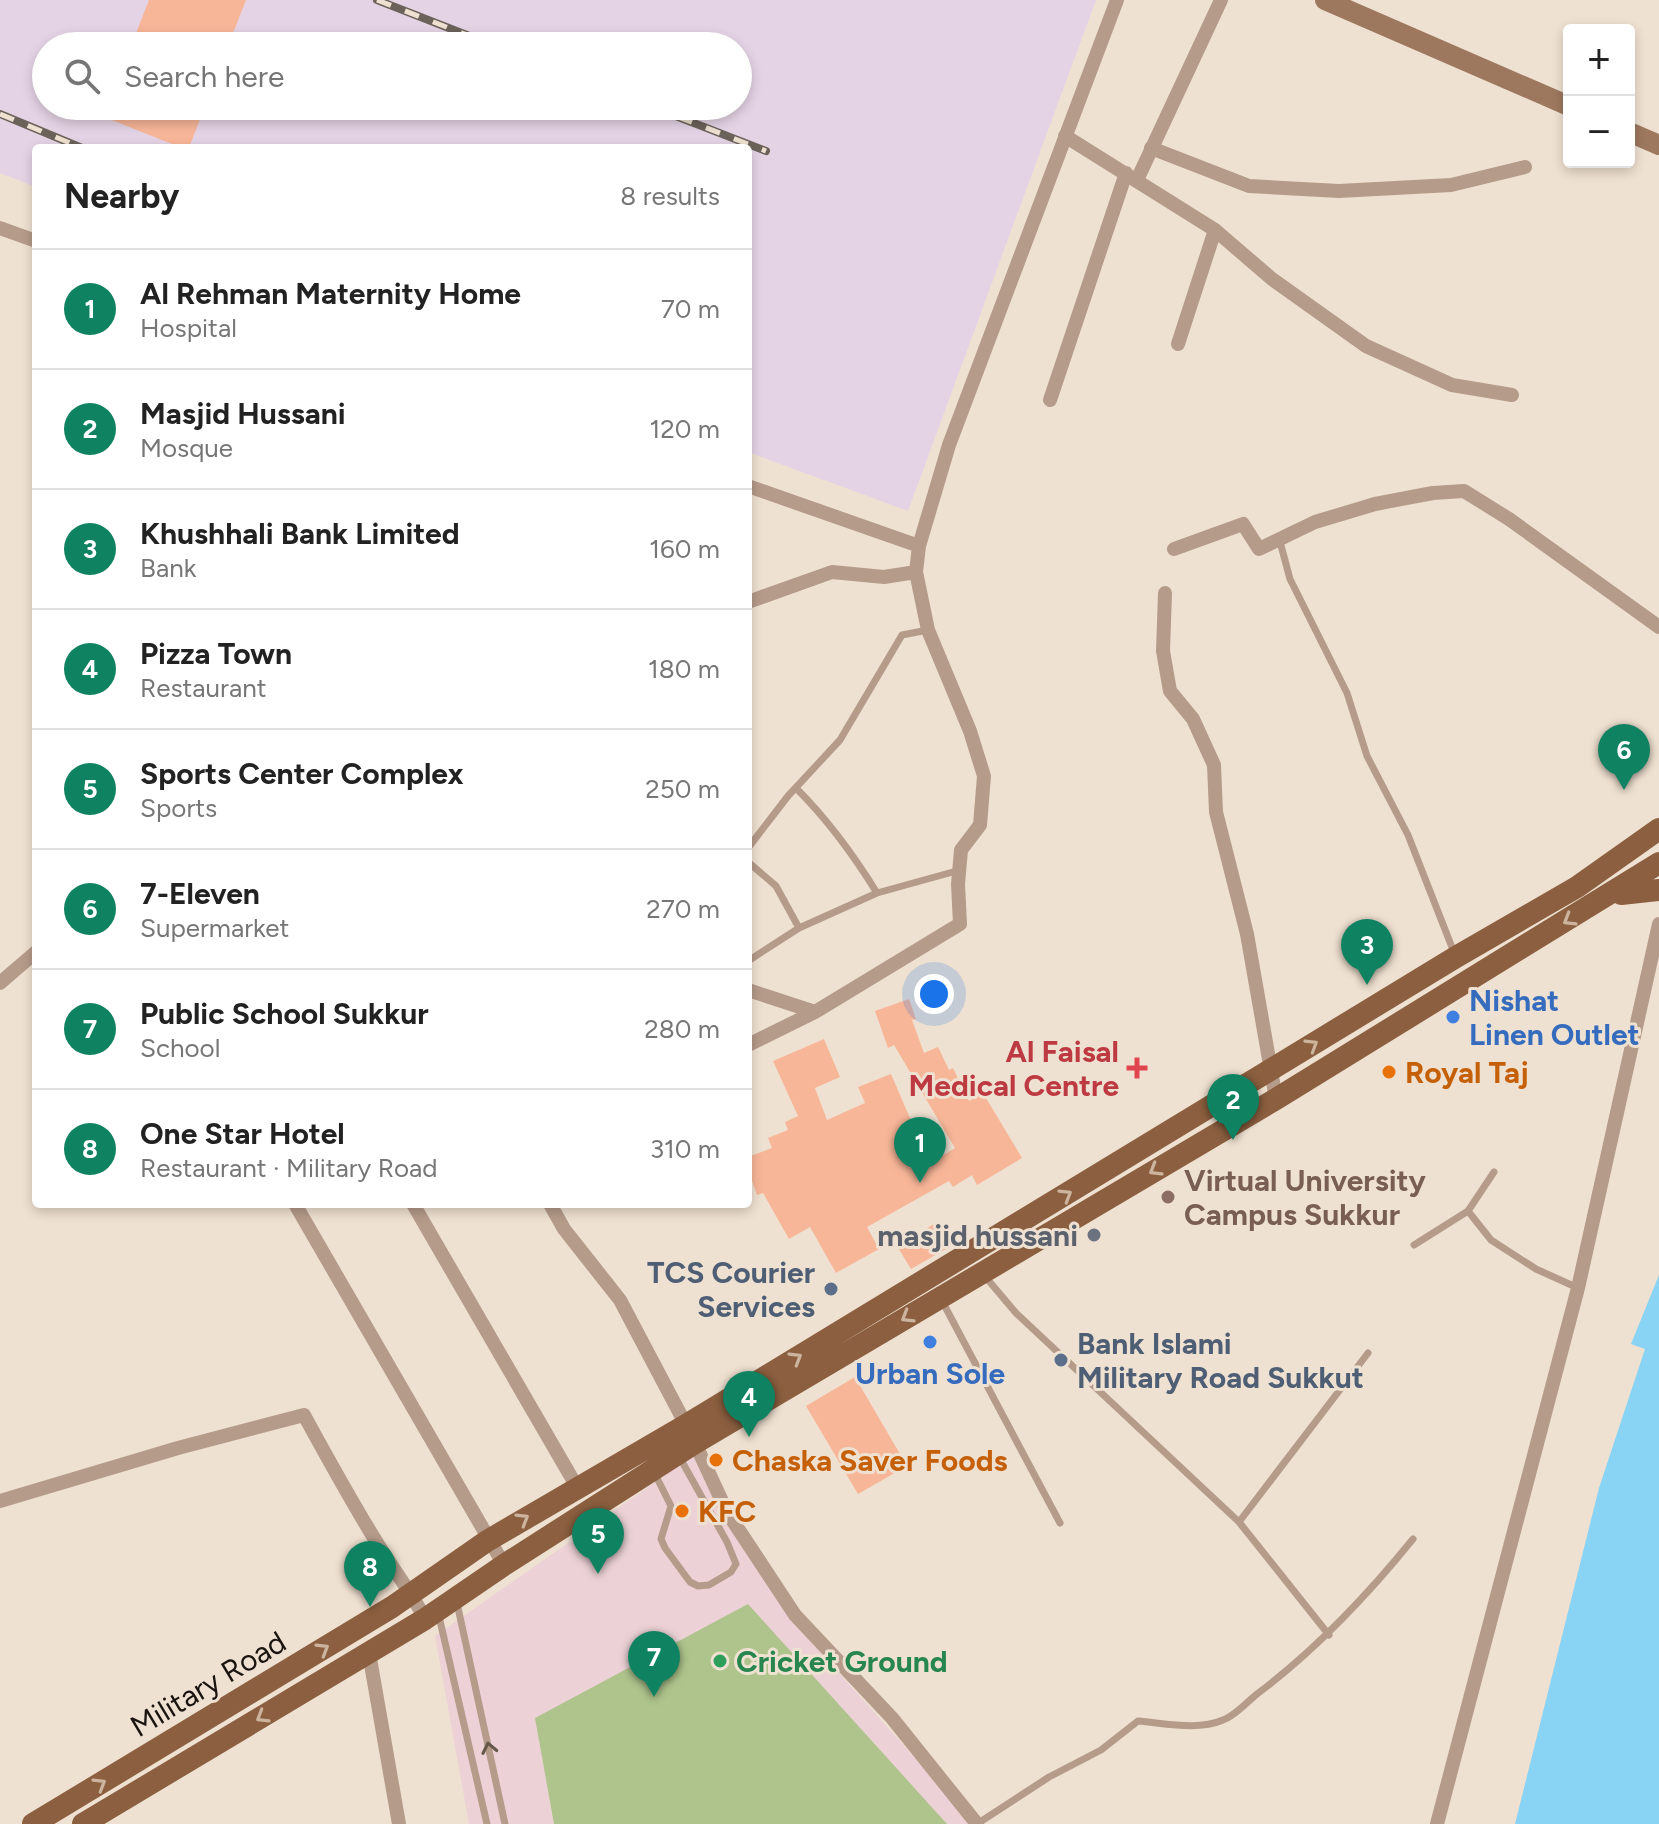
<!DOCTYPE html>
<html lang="en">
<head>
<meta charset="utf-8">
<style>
  body { margin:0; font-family:Figtree,sans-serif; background:#f6f6f6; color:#222 }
  .controls { position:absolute; right:24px; top:24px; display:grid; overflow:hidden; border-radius:8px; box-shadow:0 4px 12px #0003 }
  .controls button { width:72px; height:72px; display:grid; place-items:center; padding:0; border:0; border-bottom:2px solid #e0e0e0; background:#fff; color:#222; font:40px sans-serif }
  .you { position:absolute; left:934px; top:994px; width:28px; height:28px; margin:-20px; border:6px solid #fff; border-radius:50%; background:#1a73e8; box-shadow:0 0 0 12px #1a73e833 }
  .badge { display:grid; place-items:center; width:52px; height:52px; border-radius:50%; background:#0f8261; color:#fff; font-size:26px; font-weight:700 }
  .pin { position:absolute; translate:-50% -66px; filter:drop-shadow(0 2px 4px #0008) }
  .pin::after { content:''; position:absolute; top:42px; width:28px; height:24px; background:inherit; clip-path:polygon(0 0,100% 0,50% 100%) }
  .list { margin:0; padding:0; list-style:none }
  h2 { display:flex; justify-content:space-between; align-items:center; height:104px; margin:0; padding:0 32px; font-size:34px }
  h2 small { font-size:26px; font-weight:400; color:#767676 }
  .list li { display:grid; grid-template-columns:52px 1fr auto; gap:24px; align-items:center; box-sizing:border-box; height:120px; padding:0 32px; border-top:2px solid #e0e0e0 }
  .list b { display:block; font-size:30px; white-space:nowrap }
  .list p { margin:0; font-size:26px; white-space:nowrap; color:#767676 }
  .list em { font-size:26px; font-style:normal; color:#767676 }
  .icon { flex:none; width:44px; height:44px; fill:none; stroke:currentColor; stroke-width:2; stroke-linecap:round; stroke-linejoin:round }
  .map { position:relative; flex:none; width:1659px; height:1824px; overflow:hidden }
  .search { position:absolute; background:#fff; box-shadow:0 4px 12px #0003; left:32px; top:32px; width:720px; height:88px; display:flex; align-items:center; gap:20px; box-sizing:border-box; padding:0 28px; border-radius:44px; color:#767676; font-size:30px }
  .panel { position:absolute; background:#fff; box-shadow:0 4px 12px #0003; left:32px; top:144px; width:720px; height:1064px; border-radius:8px }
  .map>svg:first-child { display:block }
  .industrial { fill:#e4d3e5; fill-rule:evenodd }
  .education { fill:#ecd2d6 }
  .green { fill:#aec48c }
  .water { fill:#89d3f4 }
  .building { fill:#f8b698 }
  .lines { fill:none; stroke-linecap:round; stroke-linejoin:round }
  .service { stroke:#b59b8a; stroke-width:7 }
  .minor { stroke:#b59b8a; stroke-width:14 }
  .secondary { stroke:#9d785f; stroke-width:20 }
  .primary { stroke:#8b5f3f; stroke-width:22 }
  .rail-casing { stroke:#6b635a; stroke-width:8 }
  .rail { stroke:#efe1d1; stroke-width:5; stroke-dasharray:15; stroke-linecap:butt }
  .oneway { stroke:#ccb49e }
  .oneway2 { stroke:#67584c }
  .shop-dot { fill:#3f7fe0; stroke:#efe1d1; stroke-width:3 }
  .health-dot { fill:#e0444e; stroke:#efe1d1; stroke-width:3 }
  .food-dot { fill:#e8710a; stroke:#efe1d1; stroke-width:3 }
  .education-dot { fill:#8d6e63; stroke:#efe1d1; stroke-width:3 }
  .worship-dot { fill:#6b7280; stroke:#efe1d1; stroke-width:3 }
  .service-dot { fill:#5c6f8a; stroke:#efe1d1; stroke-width:3 }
  .leisure-dot { fill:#2e9e5b; stroke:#efe1d1; stroke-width:3 }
  .labels { text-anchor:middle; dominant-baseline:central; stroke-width:6; stroke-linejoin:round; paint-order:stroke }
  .shop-label { font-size:30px; font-weight:bold; fill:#366cbe; stroke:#efe1d1; text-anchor:start }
  .health-label { font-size:30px; font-weight:bold; fill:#be3a42; stroke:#efe1d1; text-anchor:end }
  .food-label { font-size:30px; font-weight:bold; fill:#c56008; stroke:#efe1d1; text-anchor:start }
  .education-label { font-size:30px; font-weight:bold; fill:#785e54; stroke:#efe1d1; text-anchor:start }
  .worship-label { font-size:30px; font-weight:bold; fill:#5b616d; stroke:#efe1d1; text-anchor:end }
  .service-label { font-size:30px; font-weight:bold; fill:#4e5e75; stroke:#efe1d1; text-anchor:end }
  .leisure-label { font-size:30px; font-weight:bold; fill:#27864d; stroke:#efe1d1; text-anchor:start }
  .street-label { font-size:30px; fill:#19140f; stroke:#efe1d1 }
</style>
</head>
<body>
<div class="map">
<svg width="1659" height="1824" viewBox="0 0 1659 1824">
  <rect width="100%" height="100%" fill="#efe1d1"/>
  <!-- industrial -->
  <path class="industrial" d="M0,0H1096L908,511L748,452V148H36V187L0,173ZM46,46H738V106H46Z"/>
  <!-- education -->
  <path class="education" d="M701,1450L749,1540L806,1636L974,1824H469L435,1636Z"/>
  <!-- green -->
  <path class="green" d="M748,1604L947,1824H554L535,1718Z"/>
  <!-- water -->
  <path class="water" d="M1659,1275V1824H1515L1599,1488L1645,1349L1631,1344Z"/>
  <!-- building -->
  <path class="building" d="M149,0H246L228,46H131Z
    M108,106H205L189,148H182L104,117Z
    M909,999L916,1019L912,1020L924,1053L938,1047L949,1070L953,1068L969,1101L983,1093L1022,1158L977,1185L972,1175L953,1187L949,1181L867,1227L879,1249L836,1273L810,1227L789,1239L763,1193L757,1195L748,1170V1157L772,1148L768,1138L788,1130L785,1122L798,1116L773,1061L824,1039L840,1077L815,1088L827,1120L865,1103L858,1087L891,1074L913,1125L902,1129L924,1167L955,1148L894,1045L888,1048L875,1011Z
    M939,1221L953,1245L911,1269L897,1246Z
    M855,1377L907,1466L858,1494L806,1406Z"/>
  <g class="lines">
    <!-- service -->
    <path class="service" d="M1279,538L1290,579L1347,693L1367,756L1408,835L1455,955
      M796,788C828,820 853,854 877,893
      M748,848L788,796L840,740L902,635L928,630
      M748,862L776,886L799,928
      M748,961L799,928L877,893L960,870
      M1468,1211L1491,1240L1536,1269L1578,1288
      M1414,1245L1468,1211L1494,1172
      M983,1274L1016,1313L1239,1522L1329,1635
      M941,1299L1060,1523
      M654,1472L671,1506L661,1539L665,1548L690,1582L698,1586L709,1585L731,1572L736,1564L727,1542L680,1458
      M1239,1522L1368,1353
      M457,1603L505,1824
      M438,1612L487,1824
      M977,1824L1049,1777L1101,1750L1138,1721C1164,1723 1198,1731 1223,1720C1235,1716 1247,1702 1257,1694C1317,1649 1366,1597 1413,1539"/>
    <!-- minor -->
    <path class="minor" d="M1065,136L1215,230L1272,279L1366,346L1452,385L1512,395
      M1151,148L1249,186L1339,191L1451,185L1525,167
      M1137,180L1221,0
      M0,228L36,241
      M1178,344L1215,230
      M1050,400L1126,173
      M748,486L919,546
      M1174,549L1243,524L1259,549L1315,522L1375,504L1433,493L1464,491L1509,519L1659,627
      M1165,593L1163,651L1170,691L1193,719L1214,765L1216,812L1247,934L1276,1099
      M748,602L832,572L884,577L916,572
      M0,983L36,952
      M748,990L815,1012
      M748,1045L815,1012L960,924L958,884L961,850L980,825L984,776L970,731L928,630L916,572L919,546L949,445L1117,0
      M295,1204L504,1565
      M413,1204L577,1487
      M550,1204L564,1229L620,1300L686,1425
      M695,1443L727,1512L795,1615L892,1718L977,1824
      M0,1501L178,1448L304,1415C328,1459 352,1503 379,1546C394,1571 412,1593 425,1619
      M369,1653L399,1824
      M1437,1824L1578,1288L1659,924"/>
    <!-- secondary -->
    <path class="secondary" d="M1325,0L1569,106
      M1629,132L1659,145"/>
    <!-- primary -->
    <path class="primary" d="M1621,894L1659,890
      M33,1824L392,1607L487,1541L686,1425L1456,957L1577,887L1659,829
      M83,1824L425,1619L504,1565L695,1443L1276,1099L1659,863"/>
    <defs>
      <path id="rail" d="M377,0L495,46
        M650,106L766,151
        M0,114L82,148"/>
    </defs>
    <!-- rail casing -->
    <use href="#rail" class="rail-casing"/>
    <!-- rail -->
    <use href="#rail" class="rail"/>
  </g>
  <!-- one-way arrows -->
  <defs><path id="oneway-chevron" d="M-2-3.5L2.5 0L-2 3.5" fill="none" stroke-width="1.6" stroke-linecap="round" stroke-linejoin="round" transform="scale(2)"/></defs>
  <g class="oneway">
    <use href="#oneway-chevron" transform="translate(1569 920) rotate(149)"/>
    <use href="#oneway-chevron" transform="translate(1312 1045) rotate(-32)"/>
    <use href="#oneway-chevron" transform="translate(1155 1170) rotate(149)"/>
    <use href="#oneway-chevron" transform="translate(1066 1195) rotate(-31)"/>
    <use href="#oneway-chevron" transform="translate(907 1317) rotate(149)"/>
    <use href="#oneway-chevron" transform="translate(796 1358) rotate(-31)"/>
    <use href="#oneway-chevron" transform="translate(523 1519) rotate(-31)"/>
    <use href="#oneway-chevron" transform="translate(323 1649) rotate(-31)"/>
    <use href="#oneway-chevron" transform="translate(262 1717) rotate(149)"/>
    <use href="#oneway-chevron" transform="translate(100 1784) rotate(-31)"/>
  </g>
  <use class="oneway2" href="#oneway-chevron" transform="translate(489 1748) rotate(-102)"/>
  <!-- markers -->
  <g class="shop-dot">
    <circle cx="1453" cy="1017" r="8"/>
    <circle cx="930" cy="1342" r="8"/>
  </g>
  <path class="health-dot" d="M1133 1056h8v8h8v8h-8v8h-8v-8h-8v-8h8z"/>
  <g class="food-dot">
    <circle cx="1389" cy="1072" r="8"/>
    <circle cx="716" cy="1460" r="8"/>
    <circle cx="682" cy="1511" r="8"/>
  </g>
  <circle class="education-dot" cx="1168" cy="1197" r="8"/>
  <circle class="worship-dot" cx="1094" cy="1235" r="8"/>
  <g class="service-dot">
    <circle cx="831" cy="1289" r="8"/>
    <circle cx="1061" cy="1360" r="8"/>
  </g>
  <circle class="leisure-dot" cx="720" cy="1661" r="8"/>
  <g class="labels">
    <!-- shop labels -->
    <g class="shop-label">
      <text x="1469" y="1000">Nishat<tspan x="1469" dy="34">Linen Outlet</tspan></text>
      <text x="930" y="1373" text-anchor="middle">Urban Sole</text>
    </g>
    <!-- health labels -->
    <g class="health-label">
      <text x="1119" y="1051">Al Faisal<tspan x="1119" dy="34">Medical Centre</tspan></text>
    </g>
    <!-- food labels -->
    <g class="food-label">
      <text x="1405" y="1072">Royal Taj</text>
      <text x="732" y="1460">Chaska Saver Foods</text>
      <text x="698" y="1511">KFC</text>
    </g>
    <!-- education labels -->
    <g class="education-label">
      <text x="1184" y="1180">Virtual University<tspan x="1184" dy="34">Campus Sukkur</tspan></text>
    </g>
    <!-- worship labels -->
    <g class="worship-label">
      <text x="1078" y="1235">masjid hussani</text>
    </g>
    <!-- service labels -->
    <g class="service-label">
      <text x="815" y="1272">TCS Courier<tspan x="815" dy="34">Services</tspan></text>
      <text x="1077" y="1343" text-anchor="start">Bank Islami<tspan x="1077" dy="34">Military Road Sukkut</tspan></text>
    </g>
    <!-- leisure labels -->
    <g class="leisure-label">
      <text x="736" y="1661">Cricket Ground</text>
    </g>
    <!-- street labels -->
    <g class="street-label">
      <text transform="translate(208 1684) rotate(-31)">Military Road</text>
    </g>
  </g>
</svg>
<div class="controls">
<button>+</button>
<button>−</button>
</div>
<div class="you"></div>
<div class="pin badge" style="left:920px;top:1183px">1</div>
<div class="pin badge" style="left:1233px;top:1140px">2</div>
<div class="pin badge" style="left:1367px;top:985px">3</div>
<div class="pin badge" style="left:749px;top:1437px">4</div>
<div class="pin badge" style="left:598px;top:1574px">5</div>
<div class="pin badge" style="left:1624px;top:790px">6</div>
<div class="pin badge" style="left:654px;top:1697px">7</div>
<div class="pin badge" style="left:370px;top:1607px">8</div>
<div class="search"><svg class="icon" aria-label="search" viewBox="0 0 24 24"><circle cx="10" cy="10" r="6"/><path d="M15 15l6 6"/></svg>Search here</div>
<section class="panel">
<h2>Nearby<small>8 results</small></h2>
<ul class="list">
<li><span class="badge">1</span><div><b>Al Rehman Maternity Home</b><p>Hospital</p></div><em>70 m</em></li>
<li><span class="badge">2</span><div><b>Masjid Hussani</b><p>Mosque</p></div><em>120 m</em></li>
<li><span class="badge">3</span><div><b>Khushhali Bank Limited</b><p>Bank</p></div><em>160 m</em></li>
<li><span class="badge">4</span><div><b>Pizza Town</b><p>Restaurant</p></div><em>180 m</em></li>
<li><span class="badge">5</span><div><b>Sports Center Complex</b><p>Sports</p></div><em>250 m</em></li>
<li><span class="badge">6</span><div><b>7-Eleven</b><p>Supermarket</p></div><em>270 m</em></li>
<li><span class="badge">7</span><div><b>Public School Sukkur</b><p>School</p></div><em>280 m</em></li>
<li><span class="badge">8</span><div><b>One Star Hotel</b><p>Restaurant · Military Road</p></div><em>310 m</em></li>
</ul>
</section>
</div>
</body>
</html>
